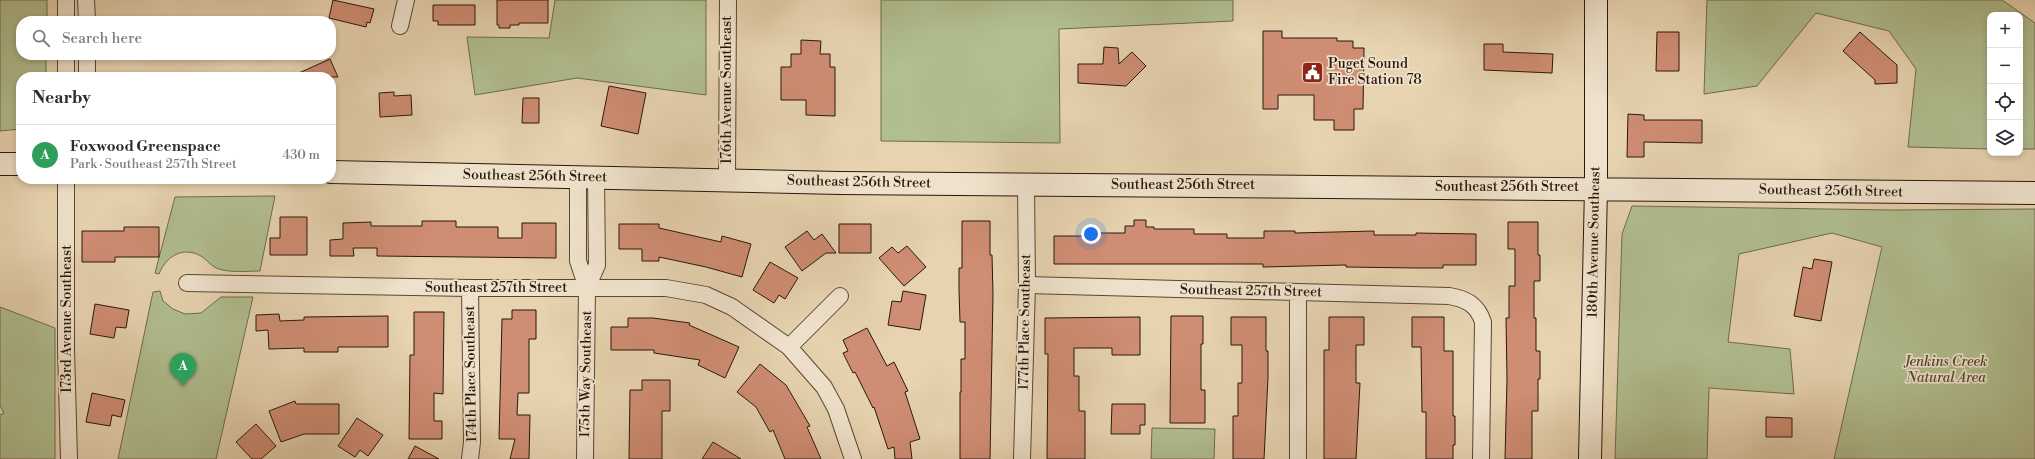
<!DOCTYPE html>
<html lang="en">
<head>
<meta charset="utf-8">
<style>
  body { margin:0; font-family:"Libre Bodoni",serif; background:#f7f7f7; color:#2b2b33 }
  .controls { position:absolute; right:12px; top:12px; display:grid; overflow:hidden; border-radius:8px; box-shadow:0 2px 6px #0003 }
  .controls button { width:36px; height:36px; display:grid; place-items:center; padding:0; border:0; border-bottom:1px solid #e1e1e2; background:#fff; color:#2b2b33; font:20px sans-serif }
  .you { position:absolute; left:1091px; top:234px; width:14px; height:14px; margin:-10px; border:3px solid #fff; border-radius:50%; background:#1a73e8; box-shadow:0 0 0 6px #1a73e833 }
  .badge { display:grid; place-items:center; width:26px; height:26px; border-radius:50%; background:#0b8043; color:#fff; font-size:13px; font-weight:700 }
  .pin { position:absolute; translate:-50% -33px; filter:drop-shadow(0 1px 2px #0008) }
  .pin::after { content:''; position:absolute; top:21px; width:14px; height:12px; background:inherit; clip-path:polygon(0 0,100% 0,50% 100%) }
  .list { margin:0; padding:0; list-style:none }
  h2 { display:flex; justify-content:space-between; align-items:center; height:52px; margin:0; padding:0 16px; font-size:17px }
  h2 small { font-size:13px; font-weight:400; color:#7c7c81 }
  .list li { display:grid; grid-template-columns:26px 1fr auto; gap:12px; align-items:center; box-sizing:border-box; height:60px; padding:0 16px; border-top:1px solid #e1e1e2 }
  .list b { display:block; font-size:15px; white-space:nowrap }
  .list p { margin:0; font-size:13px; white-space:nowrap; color:#7c7c81 }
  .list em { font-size:13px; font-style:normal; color:#7c7c81 }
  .icon { flex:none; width:22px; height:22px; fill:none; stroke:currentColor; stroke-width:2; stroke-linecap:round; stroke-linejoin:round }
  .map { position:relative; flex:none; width:2035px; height:459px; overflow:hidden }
  .search { position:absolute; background:#fff; box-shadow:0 2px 6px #0003; left:16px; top:16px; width:320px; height:44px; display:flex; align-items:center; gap:10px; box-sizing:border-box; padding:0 14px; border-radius:16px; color:#7c7c81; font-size:15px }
  .panel { position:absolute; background:#fff; box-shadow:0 2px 6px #0003; left:16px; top:72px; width:320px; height:112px; border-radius:16px }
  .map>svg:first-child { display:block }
  .green { fill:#b1be8f; stroke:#6e6a4e }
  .building { fill:#cf8d73; stroke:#2a170c }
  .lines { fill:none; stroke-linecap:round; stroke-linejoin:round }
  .street-casing { stroke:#594635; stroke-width:18 }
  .secondary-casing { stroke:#2a170c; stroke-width:24 }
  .street { stroke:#efe2cc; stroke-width:16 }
  .secondary { stroke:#efe2cc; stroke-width:22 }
  .labels { text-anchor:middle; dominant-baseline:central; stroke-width:3.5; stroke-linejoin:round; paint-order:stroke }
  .poi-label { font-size:14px; fill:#2a170c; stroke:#efe2cc; text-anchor:start }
  .street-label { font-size:14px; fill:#2a170c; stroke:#efe2cc }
  .park-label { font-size:14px; font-style:italic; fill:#524933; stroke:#efe2cc }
</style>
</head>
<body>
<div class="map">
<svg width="2035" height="459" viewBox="0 0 2035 459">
  <rect width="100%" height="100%" fill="#e7d3b0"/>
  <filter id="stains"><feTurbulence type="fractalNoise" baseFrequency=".005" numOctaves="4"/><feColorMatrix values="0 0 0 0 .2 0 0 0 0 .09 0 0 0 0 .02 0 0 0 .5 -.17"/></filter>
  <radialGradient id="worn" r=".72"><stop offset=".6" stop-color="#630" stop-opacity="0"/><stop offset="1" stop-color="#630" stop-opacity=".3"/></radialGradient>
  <!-- green -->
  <path class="green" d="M0,0H47V21H21V55H46V77H21V129L0,131Z
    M555,0H706V95L577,78L475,95L467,37L549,38Z
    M881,0H1233V21L1059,29L1060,143L881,141Z
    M1707,0H2002L2035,23V149H2020V15H1990V149L1908,147L1916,69L1889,31L1816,13L1757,86L1704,94Z
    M275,196L260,271C247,271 232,273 219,269C212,267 207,260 201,256C183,246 166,256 159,274L155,273L175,197Z
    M1632,206L1891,210L2035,209V459H1834L1882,247L1832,233L1739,254L1728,342L1790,349L1794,394L1709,388L1707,459H1615L1622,234Z
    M160,291L163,301L173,309L185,314L201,313L221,297H253L216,459H118L153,292Z
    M0,307L55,328V459H0V415L4,413L0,406Z
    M1152,428L1215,429L1214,459H1151Z"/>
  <!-- building -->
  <path class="building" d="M333,0L374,9L370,23L367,22L366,27L329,18Z
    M497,0H548V23H519V25H510V28H499V25H497Z
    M433,5H475V25H438V21H433Z
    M1263,31H1282V38H1337V41H1353V48H1364L1363,109H1354V130H1334V120H1314V95H1278V109H1263Z
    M1657,32H1679V71H1656Z
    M1860,32L1897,65V83L1875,84V80L1843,51Z
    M801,40L821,41L820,54H830V67H835V116L806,115V100H781V67H791V54H801Z
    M1484,44H1503V52L1553,54L1552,73L1484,70Z
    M1104,47L1118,48L1119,64L1132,52L1146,66L1126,86L1078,83V64H1103Z
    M330,59L338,77H290Z
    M609,86L646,93L638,134L601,126Z
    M394,92V96L411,95L412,115L380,117L379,93Z
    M523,98H539V123H522Z
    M1628,114L1644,115V120H1702V143L1644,142V157H1627Z
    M280,217H307V255H270V238H280Z
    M1134,220H1146V227H1154V229H1194V234H1227V238H1264V231H1295V233L1374,231V235H1416V233L1476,234V265H1443V268H1416L1346,267V265L1263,267V264H1054V236H1092V233H1125V226H1134Z
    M422,221H456V227H498V238H522V223H556V258L377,256V248H353L354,256H330V240L343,239V223L371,222V226H422Z
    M962,221H990V255H992L993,294L990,459H960V392H961V359H965V322H960L959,289V268H962Z
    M1508,222H1538V255H1540V281H1534V318H1536V351H1540V379H1538V411H1532V459H1505L1507,379L1506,318H1509V286H1515V249H1508Z
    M619,224H659V228L721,242L722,236L751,244L742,277L706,267L659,257V261H642V249H619Z
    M839,224H871V253H839Z
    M124,227H159V257H115V262H82V231H124Z
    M807,231L814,240L822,234L836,253H826L802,271L785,247Z
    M907,246L926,267L904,286L879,258L892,247L898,253Z
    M1814,259L1832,262L1821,321L1794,316L1803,267L1812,269Z
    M770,262L798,278L785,299L779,295L774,303L753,290Z
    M903,291L926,295L920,330L888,325L892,301L901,302Z
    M95,304L129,310L126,328L116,327L114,338L90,334Z
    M512,310H536V339H529V393H518L517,415H530L529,459H510L515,439H499L502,319H512Z
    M414,312H444L443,394L434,393V421H442V439H409L410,355H414Z
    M279,314L280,321L304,320V317L388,316V347H338V352H304V348L269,349L268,330L256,331V315Z
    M1171,316H1203V344H1201V390H1205V423H1170Z
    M1140,317V355H1112V348H1074V376H1079V411H1085V459H1047L1048,354H1045V318Z
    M1231,317H1266V351H1268V378L1264,459H1233V416H1238V383H1242V345H1231Z
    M1329,317H1364V345H1356V383H1360L1356,459H1324V350H1329Z
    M1412,317H1444V351H1453V416H1455V445H1453V459H1426V412H1422L1421,347H1412Z
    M628,318H653L690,323L689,325L739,347L725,378L698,365L700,360L654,353V350H611V327H628Z
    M867,328L887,366L894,362L908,391L905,392L920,439L910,442L912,459H895L894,447L888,449L874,407L873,408L855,372L853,373L843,353L848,351L843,340Z
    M760,364L786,385L810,426L807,427L821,459H785L773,430L770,432L756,407L737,392Z
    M642,380H670V411H662V459H629L630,390H642Z
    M92,393L125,400L121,417L112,415L110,426L86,422Z
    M295,401L296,404H339V434H304L281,442L269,411Z
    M1112,404H1145V425H1140V434H1111Z
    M1766,417L1792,418V437H1766Z
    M357,418L383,435L368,456L360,450L355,457L338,446Z
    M256,424L276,446L261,459H252L236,442Z
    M713,442L741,459H702Z
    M415,446L439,459H408Z"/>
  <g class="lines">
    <defs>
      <path id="street" d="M66,0V21
        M86,0L87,21
        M400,26L406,0
        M66,55V77
        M87,55V77
        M578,176V261L587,288L597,265L596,177
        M66,179V349L69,459
        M727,179L728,0
        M187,283L470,288H666L706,295L732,307L789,347L824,387L836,409L853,459
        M1027,285L1449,296C1466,299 1477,304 1483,322L1481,459
        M1298,292V459
        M789,347L840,296
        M470,459L472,442L470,288
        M585,459L587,288
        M1022,459L1027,285L1026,185"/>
      <path id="secondary" d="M0,164H21
        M331,172L840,183L2035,193
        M1590,459L1596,188V0"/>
    </defs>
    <!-- street casing -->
    <use href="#street" class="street-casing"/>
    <!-- secondary casing -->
    <use href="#secondary" class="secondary-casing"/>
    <!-- street -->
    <use href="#street" class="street"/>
    <!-- secondary -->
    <use href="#secondary" class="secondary"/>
  </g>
  <!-- icons -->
  <defs>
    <symbol id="civic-square" viewBox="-11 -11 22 22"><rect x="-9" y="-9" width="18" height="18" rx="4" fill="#8f2418" stroke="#efe2cc"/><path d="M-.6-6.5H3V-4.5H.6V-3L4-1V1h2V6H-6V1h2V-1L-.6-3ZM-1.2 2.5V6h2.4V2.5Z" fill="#fff"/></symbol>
  </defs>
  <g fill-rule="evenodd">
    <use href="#civic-square" x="1300" y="60" width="25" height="25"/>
  </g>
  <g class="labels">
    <!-- poi labels -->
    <g class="poi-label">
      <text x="1328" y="64">Puget Sound<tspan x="1328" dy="16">Fire Station 78</tspan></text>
    </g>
    <!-- street labels -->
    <g class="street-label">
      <text transform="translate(727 90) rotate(-90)">176th Avenue Southeast</text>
      <text transform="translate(535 176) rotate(1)">Southeast 256th Street</text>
      <text transform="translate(859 182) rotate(1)">Southeast 256th Street</text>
      <text x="1183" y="185">Southeast 256th Street</text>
      <text x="1507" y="187">Southeast 256th Street</text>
      <text transform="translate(1831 191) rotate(1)">Southeast 256th Street</text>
      <text transform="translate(1594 242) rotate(-89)">180th Avenue Southeast</text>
      <text x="496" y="288">Southeast 257th Street</text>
      <text transform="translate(1251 291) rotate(1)">Southeast 257th Street</text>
      <text transform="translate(67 319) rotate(-90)">173rd Avenue Southeast</text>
      <text transform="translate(1025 322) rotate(-89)">177th Place Southeast</text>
      <text transform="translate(471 374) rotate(-91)">174th Place Southeast</text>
      <text transform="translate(586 374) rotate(-89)">175th Way Southeast</text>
    </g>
    <!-- park labels -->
    <g class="park-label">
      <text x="1946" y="362">Jenkins Creek<tspan x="1946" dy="16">Natural Area</tspan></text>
    </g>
  </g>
  <rect width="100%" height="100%" filter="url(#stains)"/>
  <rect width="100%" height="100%" fill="url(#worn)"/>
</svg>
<div class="controls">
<button>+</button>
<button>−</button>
<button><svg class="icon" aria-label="locate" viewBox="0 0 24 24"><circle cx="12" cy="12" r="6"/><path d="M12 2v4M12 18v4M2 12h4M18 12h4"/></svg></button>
<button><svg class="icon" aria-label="layers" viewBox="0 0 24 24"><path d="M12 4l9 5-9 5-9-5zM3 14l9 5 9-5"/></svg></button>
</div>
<div class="you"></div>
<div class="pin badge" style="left:183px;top:386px;background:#2e9e5b">A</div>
<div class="search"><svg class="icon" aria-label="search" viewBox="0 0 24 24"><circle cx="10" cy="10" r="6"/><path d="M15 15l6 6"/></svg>Search here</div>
<section class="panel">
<h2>Nearby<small></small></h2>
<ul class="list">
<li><span class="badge" style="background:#2e9e5b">A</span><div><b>Foxwood Greenspace</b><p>Park · Southeast 257th Street</p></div><em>430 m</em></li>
</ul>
</section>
</div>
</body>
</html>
